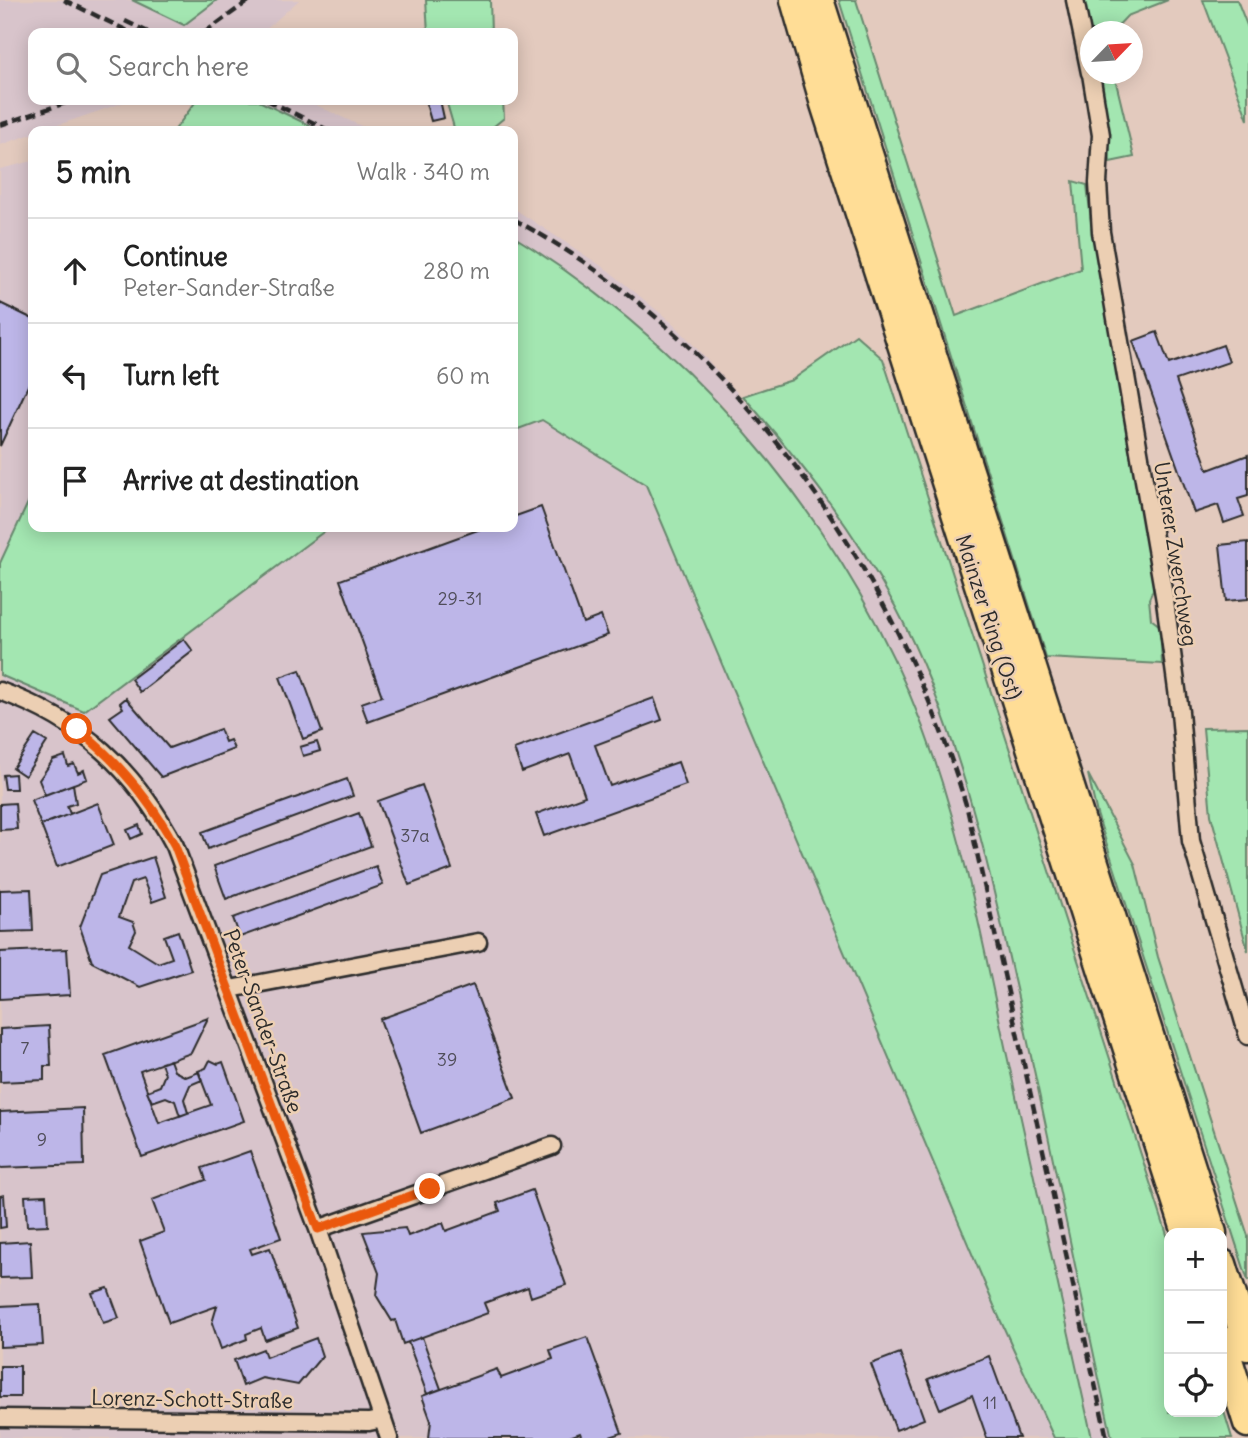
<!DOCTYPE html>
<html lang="en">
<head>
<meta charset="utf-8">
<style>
  body { margin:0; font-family:Delius,sans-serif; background:#f6f6f6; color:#222 }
  .controls { position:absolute; right:21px; bottom:21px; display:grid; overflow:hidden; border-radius:14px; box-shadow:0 4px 18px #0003 }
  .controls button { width:63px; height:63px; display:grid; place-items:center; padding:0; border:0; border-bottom:2px solid #e0e0e0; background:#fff; color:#222; font:35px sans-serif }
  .compass { position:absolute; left:1080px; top:21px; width:63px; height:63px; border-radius:50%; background:#fff; box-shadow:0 4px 18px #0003; rotate:65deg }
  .stop { position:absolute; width:21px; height:21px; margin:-16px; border:5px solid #ea580c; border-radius:50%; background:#fff }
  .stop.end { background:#ea580c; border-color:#fff; box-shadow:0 2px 7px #0008 }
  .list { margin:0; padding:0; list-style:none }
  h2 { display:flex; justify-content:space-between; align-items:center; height:91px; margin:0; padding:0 28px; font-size:30px }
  h2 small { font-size:23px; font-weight:400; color:#767676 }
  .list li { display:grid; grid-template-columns:46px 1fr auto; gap:21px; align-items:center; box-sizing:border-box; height:105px; padding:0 28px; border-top:2px solid #e0e0e0 }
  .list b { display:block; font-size:26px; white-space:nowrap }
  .list p { margin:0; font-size:23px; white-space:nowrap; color:#767676 }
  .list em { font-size:23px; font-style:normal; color:#767676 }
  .icon { flex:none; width:38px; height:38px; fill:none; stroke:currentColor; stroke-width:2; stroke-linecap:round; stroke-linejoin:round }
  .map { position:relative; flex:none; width:1248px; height:1438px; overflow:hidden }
  .search { position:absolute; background:#fff; box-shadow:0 4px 18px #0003; left:28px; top:28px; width:490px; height:77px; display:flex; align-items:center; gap:18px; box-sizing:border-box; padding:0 24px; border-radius:14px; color:#767676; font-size:26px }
  .panel { position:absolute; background:#fff; box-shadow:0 4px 18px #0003; left:28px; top:126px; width:490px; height:406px; border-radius:14px }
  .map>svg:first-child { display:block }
  .built { fill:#d8c4cb }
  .green { fill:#a3e6b1; stroke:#67886e; stroke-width:2 }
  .building { fill:#bdb6e8; stroke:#2b2b2b; stroke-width:2 }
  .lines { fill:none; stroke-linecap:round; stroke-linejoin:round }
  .street-casing { stroke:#2b2b2b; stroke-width:21 }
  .highway-casing { stroke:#2b2b2b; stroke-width:33 }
  .street { stroke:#eccfb3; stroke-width:16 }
  .highway { stroke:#ffdd96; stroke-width:28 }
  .rail { stroke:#2b2b2b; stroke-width:4.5; stroke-dasharray:10 5; stroke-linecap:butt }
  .route { stroke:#ea580c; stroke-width:9 }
  .labels { text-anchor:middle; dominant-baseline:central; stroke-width:5; stroke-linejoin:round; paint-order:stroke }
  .number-label { font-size:18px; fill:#504e5a }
  .street-label { font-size:21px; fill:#2b2b2b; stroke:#eccfb3 }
</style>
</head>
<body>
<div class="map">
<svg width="1248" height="1438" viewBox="0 0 1248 1438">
  <rect width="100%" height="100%" fill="#e3cabe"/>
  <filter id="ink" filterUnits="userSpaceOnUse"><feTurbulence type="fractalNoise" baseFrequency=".0143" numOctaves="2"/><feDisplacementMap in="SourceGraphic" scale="14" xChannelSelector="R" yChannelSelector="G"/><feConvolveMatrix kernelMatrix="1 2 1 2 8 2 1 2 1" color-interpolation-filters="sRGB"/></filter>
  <g filter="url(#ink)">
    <!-- built -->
    <path class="built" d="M0,0H299L262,33H33V100H131L0,145Z
      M257,100H305L372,131H321Z
      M33,161V527H513V342L677,444L1078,1438H0V169Z
      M513,208L609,271L676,326L803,464L856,537L896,607L948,726L982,835L1112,1438H1092L965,868L935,761L899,669L821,530L725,408L535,249L513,236Z"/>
    <!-- green -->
    <path class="green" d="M132,0H217L184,25Z
      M426,0H490L491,33H428Z
      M839,0H856L956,316L1081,269L1073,181L1087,185L1091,221L1155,585L1149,599L1151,619L1160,626L1162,664L1046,658Z
      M1083,0H1168L1127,16L1113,31L1090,32V37Z
      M1203,0H1237L1248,28V120Z
      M1098,74H1114L1134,157L1110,162L1108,122Z
      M197,100H257L321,131H174Z
      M446,100H503L504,118L488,131H455Z
      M513,236C708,357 861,542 935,761C967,856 985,954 1006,1051C1035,1180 1063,1309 1092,1438H1054L998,1315L646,485L542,420L513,431Z
      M856,335L883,359L1169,1241V1412H1222V1405L1232,1438H1112C1078,1286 1049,1132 1014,980C985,851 957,723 895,606C853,528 801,462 743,396L792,380Z
      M33,492V527H330L84,711L0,675V563Z
      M1248,727V951L1211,815L1203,728Z
      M1088,774L1135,864L1158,957L1248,1236V1281L1097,814Z"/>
    <!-- building -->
    <path class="building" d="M425,100H440L444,118L431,121Z
      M0,303L33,319V375L0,446Z
      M1157,332L1169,364L1223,345L1229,362L1176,380L1208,470L1248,455V496L1238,499L1244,516L1224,523L1218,505L1194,513L1133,341Z
      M541,507L583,623L601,616L608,635L368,722L361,703L382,696L340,580L486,527H513V517Z
      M1248,542V599L1226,601L1220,545Z
      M184,639L193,651L140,692L131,679Z
      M300,670L322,732L303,739L280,677Z
      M126,698L169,748L220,729L225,742L230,740L234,749L161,777L110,717L123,708L120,703Z
      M654,698L662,720L595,745L610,786L678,762L686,785L544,836L536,814L585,796L570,754L522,772L514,749Z
      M35,735L47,742L25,776L13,768Z
      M317,742L320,751L303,756L300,747Z
      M65,756L68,766L74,764L78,773L84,770L87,779L45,795L39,780L53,760Z
      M15,774L16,789H5L3,775Z
      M347,779L353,796L208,849L202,832Z
      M73,784L76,803L67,806L70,814L41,825L31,800Z
      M422,785L452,869L409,885L378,801Z
      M15,803L17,829L0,830V804Z
      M98,803L114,845L57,867L41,825Z
      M359,813L371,846L226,899L214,866Z
      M139,825L142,834L131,839L127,830Z
      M153,857L166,897L152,902L143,879L131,883L119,917L133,922L136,931L129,945L158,963L172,958L164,936L178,931L191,970L140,987L92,962L80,927L100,875Z
      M376,866L383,885L240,937L233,918Z
      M31,889L33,931L0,932V890Z
      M67,949L70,995L0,999V952Z
      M473,985L515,1098L421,1133L380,1019Z
      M208,1018L191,1053L140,1071L159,1123L211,1105L198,1071L206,1068L210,1060L218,1064L223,1062L244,1121L142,1157L105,1055Z
      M49,1026L51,1066H44V1080L0,1082V1029Z
      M170,1060L174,1071L186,1077L199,1072L202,1080L190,1085L184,1099L188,1113L180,1116L175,1101L166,1097L152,1102L147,1091L160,1086L165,1074L161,1063Z
      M83,1108L84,1165L0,1168V1112Z
      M250,1151L281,1238L250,1249L252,1254L270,1248L298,1328L265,1340L261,1328L246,1334L247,1339L221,1349L212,1323L217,1306L169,1323L140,1241L164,1232L152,1200L206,1180L202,1168Z
      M532,1190L566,1285L531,1297L528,1287L484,1303L488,1313L403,1344L395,1320L392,1321L376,1295L379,1273L363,1232L405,1228L408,1236L443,1223L446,1231L500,1211L497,1203Z
      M4,1195L6,1227L0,1228V1196Z
      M46,1195L48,1225L27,1226L25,1196Z
      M30,1241L32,1277L0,1278V1243Z
      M108,1288L119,1318L103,1323L92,1293Z
      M40,1304L43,1345L0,1347V1306Z
      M422,1337L441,1389L427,1394L408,1342Z
      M587,1337L622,1433L607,1438H582L580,1433L567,1438H429L431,1421L422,1396L497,1369L501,1378L553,1359L550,1350Z
      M316,1338L322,1356L298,1385L262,1378L243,1386L234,1360L263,1349L266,1357Z
      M900,1353L924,1419L896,1430L871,1364Z
      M989,1356L1019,1438H987L972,1395L940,1409L928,1379Z
      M0,1366H20V1397H0Z"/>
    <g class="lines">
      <defs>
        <path id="street" d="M1075,0L1090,73
          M1091,74L1101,135L1098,183L1101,232L1165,601L1180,712L1191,841L1248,1036
          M0,691C82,721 134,769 175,846L318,1229L389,1438
          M230,989L478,942
          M318,1229L552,1146
          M0,1418L369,1422L383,1419"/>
        <path id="highway" d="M795,0L825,104L1187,1233
          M819,0L1212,1233
          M1222,1264L1248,1346
          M1222,1341L1248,1423"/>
      </defs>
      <!-- street casing -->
      <use href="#street" class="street-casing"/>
      <!-- highway casing -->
      <use href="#highway" class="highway-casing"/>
      <!-- street -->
      <use href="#street" class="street"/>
      <!-- highway -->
      <use href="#highway" class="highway"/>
      <!-- rail -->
      <path class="rail" d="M64,0L132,33
        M125,21L150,33
        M204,33L250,0
        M267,100L330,131
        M0,125L74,100
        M513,219C737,339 895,568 967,808L1107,1438"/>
    </g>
  </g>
  <g class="lines" filter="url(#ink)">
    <!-- route -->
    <path class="route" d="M77,729C119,762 150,799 175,846L318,1229L430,1189"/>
  </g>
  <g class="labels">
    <!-- number labels -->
    <g class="number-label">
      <text x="460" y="598">29-31</text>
      <text x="415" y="835">37a</text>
      <text x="25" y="1047">7</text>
      <text x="447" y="1059">39</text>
      <text x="42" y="1139">9</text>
      <text x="990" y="1402">11</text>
    </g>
    <!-- street labels -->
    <g class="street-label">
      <text transform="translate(1176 554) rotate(81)">Unterer Zwerchweg</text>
      <text transform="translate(989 617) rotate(72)">Mainzer Ring (Ost)</text>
      <text transform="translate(263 1021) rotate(70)">Peter-Sander-Straße</text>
      <text transform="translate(192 1399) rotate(1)">Lorenz-Schott-Straße</text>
    </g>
  </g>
</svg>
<div class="controls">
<button>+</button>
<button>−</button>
<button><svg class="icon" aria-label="locate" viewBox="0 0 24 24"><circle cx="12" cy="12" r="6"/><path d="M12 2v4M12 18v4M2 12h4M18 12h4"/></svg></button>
</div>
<svg class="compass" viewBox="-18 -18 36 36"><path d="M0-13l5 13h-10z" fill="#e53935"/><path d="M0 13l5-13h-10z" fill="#767676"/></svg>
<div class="stop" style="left:77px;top:729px"></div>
<div class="stop end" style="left:430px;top:1189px"></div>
<div class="search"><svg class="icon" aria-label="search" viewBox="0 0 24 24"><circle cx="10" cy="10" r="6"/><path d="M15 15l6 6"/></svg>Search here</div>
<section class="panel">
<h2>5 min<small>Walk · 340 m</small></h2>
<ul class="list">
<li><svg class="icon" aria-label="ahead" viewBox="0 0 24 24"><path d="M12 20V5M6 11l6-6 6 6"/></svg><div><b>Continue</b><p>Peter-Sander-Straße</p></div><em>280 m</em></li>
<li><svg class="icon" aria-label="left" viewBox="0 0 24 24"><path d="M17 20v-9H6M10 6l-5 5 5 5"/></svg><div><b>Turn left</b></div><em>60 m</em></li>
<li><svg class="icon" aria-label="arrive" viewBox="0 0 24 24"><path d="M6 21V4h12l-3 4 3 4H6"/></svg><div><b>Arrive at destination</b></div></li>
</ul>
</section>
</div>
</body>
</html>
